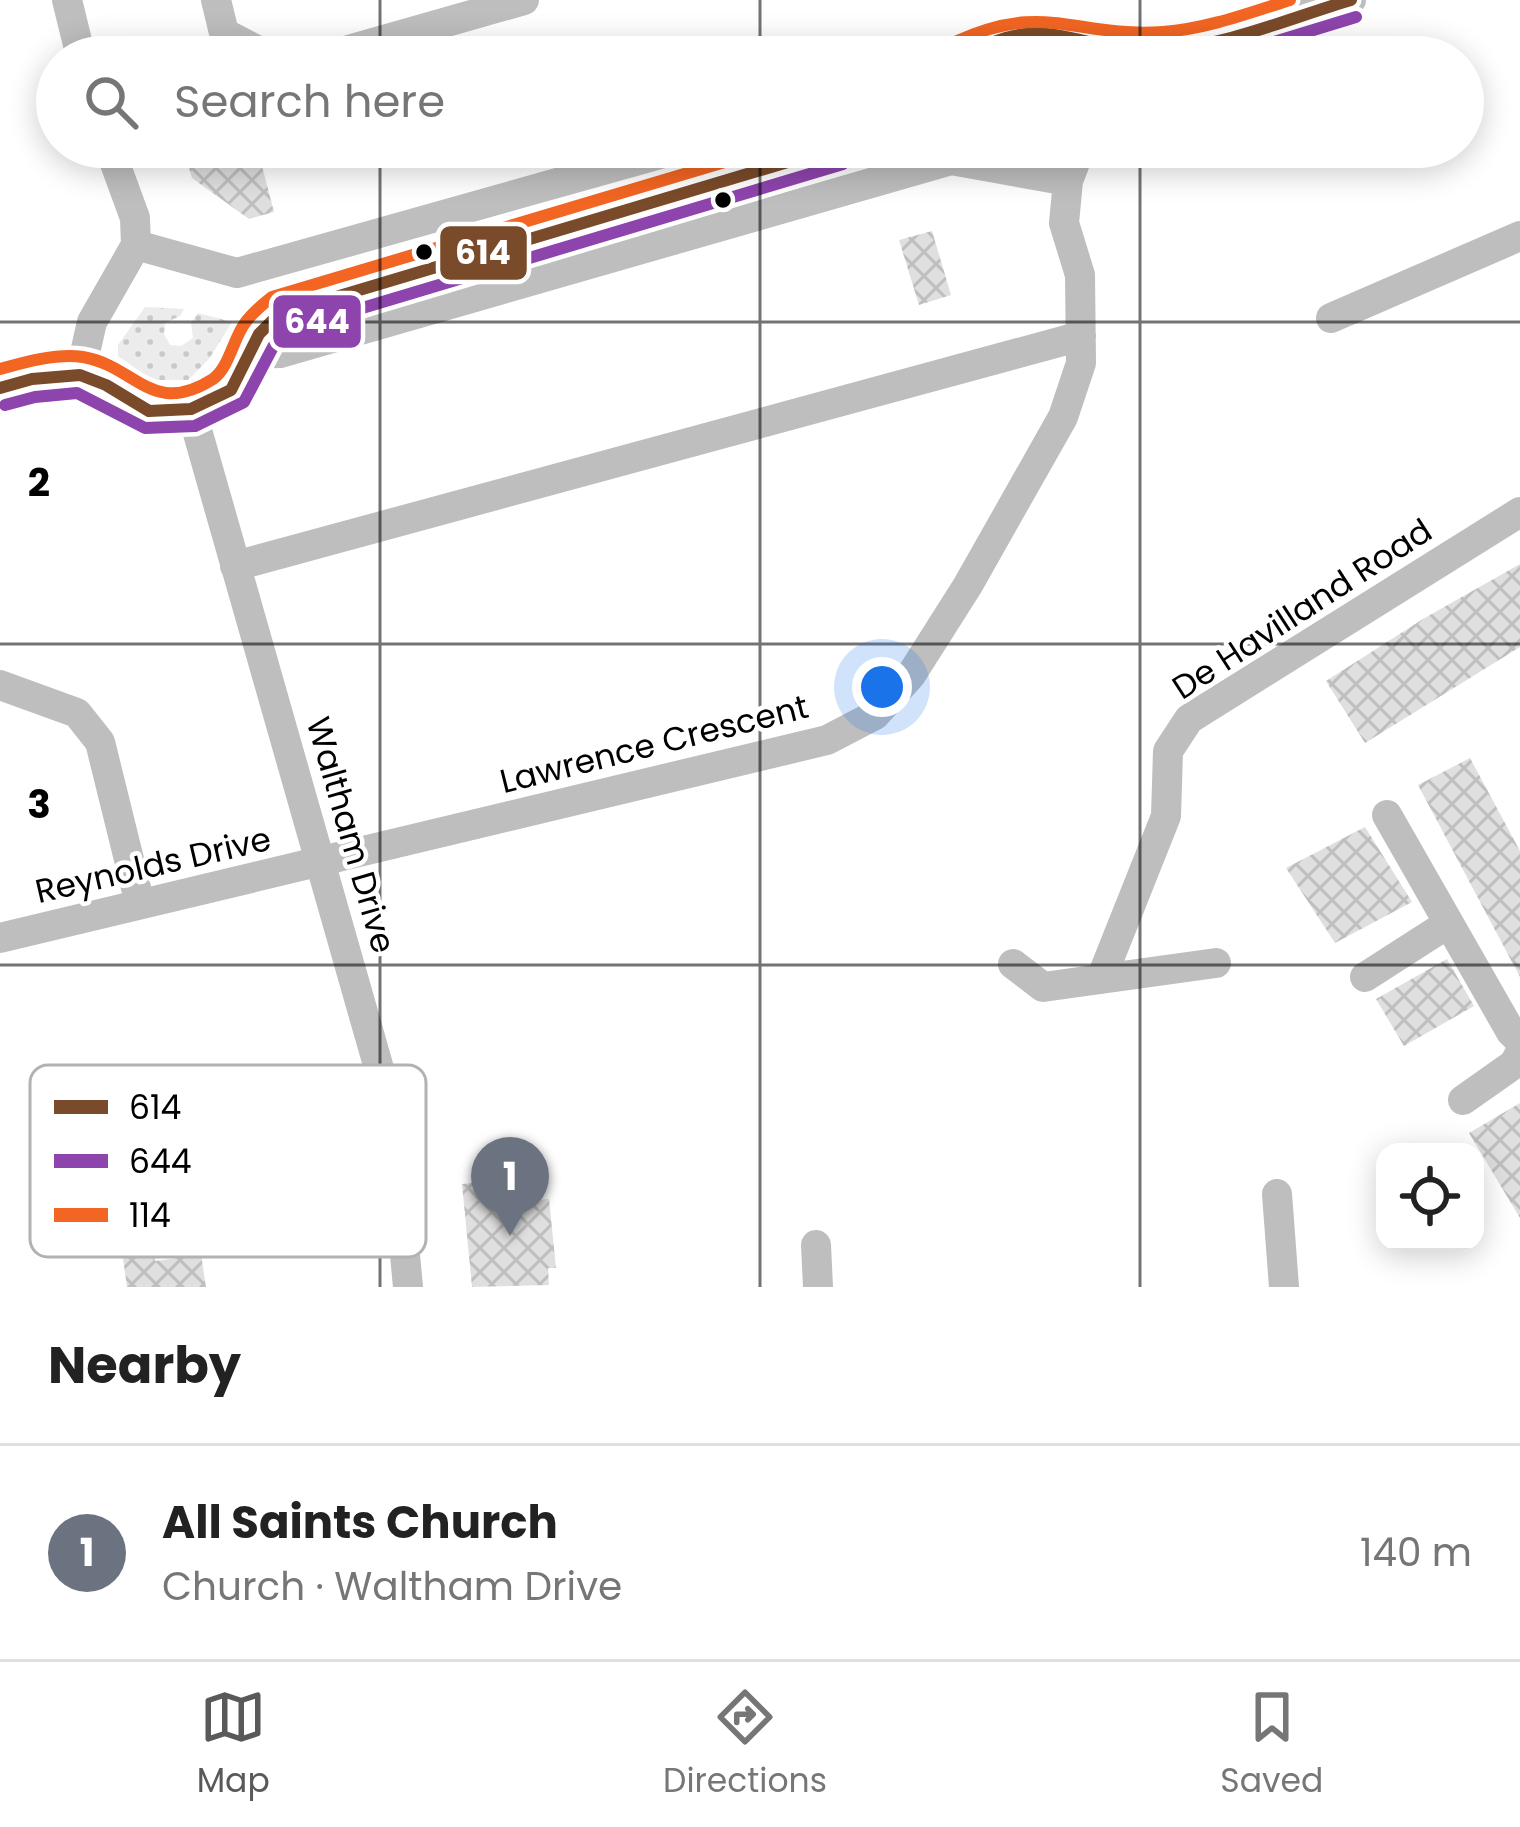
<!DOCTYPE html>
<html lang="en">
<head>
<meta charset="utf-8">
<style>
  body { margin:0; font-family:Poppins,sans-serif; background:#f2f2f2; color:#222 }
  .controls { position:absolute; right:36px; bottom:36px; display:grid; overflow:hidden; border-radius:24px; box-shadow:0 6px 30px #0003 }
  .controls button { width:108px; height:108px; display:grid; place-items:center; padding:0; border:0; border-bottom:3px solid #e0e0e0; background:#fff; color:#222; font:60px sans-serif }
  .you { position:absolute; left:882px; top:687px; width:42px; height:42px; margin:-30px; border:9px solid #fff; border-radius:50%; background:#1a73e8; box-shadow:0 0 0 18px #1a73e833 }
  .badge { display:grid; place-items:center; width:78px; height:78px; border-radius:50%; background:#595959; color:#fff; font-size:39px; font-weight:700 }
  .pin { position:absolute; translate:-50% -99px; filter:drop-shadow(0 3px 6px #0008) }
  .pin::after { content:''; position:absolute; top:63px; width:42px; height:36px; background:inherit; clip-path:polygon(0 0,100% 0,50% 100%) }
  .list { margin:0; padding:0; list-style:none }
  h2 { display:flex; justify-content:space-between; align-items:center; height:156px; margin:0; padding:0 48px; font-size:51px }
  h2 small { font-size:39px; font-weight:400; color:#767676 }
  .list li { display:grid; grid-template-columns:78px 1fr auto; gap:36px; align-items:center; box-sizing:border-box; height:216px; padding:0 48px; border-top:3px solid #e0e0e0 }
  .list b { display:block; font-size:45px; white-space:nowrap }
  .list p { margin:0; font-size:39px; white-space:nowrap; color:#767676 }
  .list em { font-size:39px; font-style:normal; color:#767676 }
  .icon { flex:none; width:66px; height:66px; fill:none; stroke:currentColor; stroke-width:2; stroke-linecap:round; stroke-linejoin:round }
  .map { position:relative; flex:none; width:1520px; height:1287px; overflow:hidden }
  .search { position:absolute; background:#fff; box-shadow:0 6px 30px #0003; left:36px; right:36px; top:36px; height:132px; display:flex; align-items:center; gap:30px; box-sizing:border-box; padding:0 42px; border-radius:66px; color:#767676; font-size:45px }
  .sheet { height:372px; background:#fff }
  nav { display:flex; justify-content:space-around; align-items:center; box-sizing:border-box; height:168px; border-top:3px solid #e0e0e0; background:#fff; font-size:33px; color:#767676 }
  nav a { display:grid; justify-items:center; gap:6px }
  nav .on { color:#595959 }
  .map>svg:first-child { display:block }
  .grass { fill:url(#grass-dots) }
  .building { fill:url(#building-cross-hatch) }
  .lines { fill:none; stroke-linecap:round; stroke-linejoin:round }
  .minor { stroke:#bebebe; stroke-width:30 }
  .bus-1-casing { stroke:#fff; stroke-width:21 }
  .bus-2-casing { stroke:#fff; stroke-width:21 }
  .bus-3-casing { stroke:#fff; stroke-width:21 }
  .bus-1 { stroke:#7a4b2a; stroke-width:12 }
  .bus-2 { stroke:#8e44ad; stroke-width:12 }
  .bus-3 { stroke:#f26522; stroke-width:12 }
  .grid { fill:none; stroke:#000; stroke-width:3; stroke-opacity:0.55 }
  .bus-dot { fill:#000; stroke:#fff; stroke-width:4.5 }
  .labels { text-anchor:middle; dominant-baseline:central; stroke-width:9; stroke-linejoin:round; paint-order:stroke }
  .street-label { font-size:33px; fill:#000; stroke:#fff }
  .key { fill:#fff; stroke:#b2b2b2; stroke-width:3 }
  .key-label { font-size:33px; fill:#000 }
  .grid-label { font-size:39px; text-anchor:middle; font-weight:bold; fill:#000; stroke:#fff; stroke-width:9; stroke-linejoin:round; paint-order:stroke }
  .line-badge { stroke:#fff; stroke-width:4.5 }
  .badge-label { font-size:33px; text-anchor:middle; font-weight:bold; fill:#fff }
</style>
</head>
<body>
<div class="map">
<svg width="1520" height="1287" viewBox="0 0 1520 1287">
  <defs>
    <pattern id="grass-dots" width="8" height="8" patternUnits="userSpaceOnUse" patternTransform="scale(3)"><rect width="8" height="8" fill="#ececec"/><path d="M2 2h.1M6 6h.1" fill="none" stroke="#c9c9c9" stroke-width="1.8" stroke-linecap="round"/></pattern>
    <pattern id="building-cross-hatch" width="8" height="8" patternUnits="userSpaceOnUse" patternTransform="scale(3)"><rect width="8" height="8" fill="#dfdfdf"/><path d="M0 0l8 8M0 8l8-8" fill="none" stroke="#bebebe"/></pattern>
  </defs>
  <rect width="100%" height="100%" fill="#fff"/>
  <!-- grass -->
  <path class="grass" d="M145,307L184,309L180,316L165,323L164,334L170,345L181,346L193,338L191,323L198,313L232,322L209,359L188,380H152L118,356V345Z"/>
  <!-- building -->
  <path class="building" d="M183,147H257L274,212L249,219L192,178Z
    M932,231L951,295L919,305L899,240Z
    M1520,564V647L1365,743L1326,681L1423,619Z
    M1470,758L1520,851V977L1418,785Z
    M1365,827L1412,902L1335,943L1286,868Z
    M1447,959L1474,1006L1404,1046L1376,999Z
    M1520,1103V1218L1469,1133Z
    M492,1181L494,1204L549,1199L556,1268H548L549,1285L472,1287L462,1184Z
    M149,1219L155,1261L201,1255L206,1287H127L118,1223Z"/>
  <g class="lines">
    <!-- minor -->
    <path class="minor" d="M67,0L81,57
      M216,0L224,33L270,57
      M324,57L524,0
      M964,57C1039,0 1078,58 1164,50C1221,45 1295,16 1351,0
      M136,245L237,273L685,147
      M1331,318L1520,236
      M247,354L280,353L951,160L1068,181
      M80,375L92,322L136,245L135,218L109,147
      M0,388L32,379L80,375L106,385L149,411L191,409L231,390L259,334L279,314L838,147
      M191,409L380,1072L393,1126L408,1287
      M235,566L1081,336
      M0,685L77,713L100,742L140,904
      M1387,815L1511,1032L1520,1041
      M0,938L827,740L875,715L911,675L968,585L1063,417L1081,363L1080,275L1064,223L1068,181L1081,147
      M1013,964L1043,987L1216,963
      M1365,977L1449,923
      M1101,979L1166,816L1168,751L1189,719L1520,512
      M1463,1100L1514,1064L1520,1053
      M1277,1194L1284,1287
      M816,1245L818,1287"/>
    <defs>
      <path id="bus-1" d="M964,57C1047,6 1078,55 1162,50C1226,46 1290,18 1351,0
        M0,388L32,379L80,375L106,385L149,411L191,409L231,390L259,334L279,314L838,147"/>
      <path id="bus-2" d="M1225,57L1356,17
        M5,405L35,397L77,393L145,428L195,426L244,402L274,345L289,330L843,164"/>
      <path id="bus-3" d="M955,42C1046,0 1074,38 1163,32C1206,29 1249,13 1290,0
        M0,369C25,362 57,353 83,357C136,366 152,418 213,379C229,368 233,339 245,323C252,313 263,304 272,297L775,147"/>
    </defs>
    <!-- bus-1 casing -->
    <use href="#bus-1" class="bus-1-casing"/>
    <!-- bus-2 casing -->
    <use href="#bus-2" class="bus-2-casing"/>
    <!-- bus-3 casing -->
    <use href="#bus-3" class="bus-3-casing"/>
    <!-- bus-1 -->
    <use href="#bus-1" class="bus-1"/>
    <!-- bus-2 -->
    <use href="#bus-2" class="bus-2"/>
    <!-- bus-3 -->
    <use href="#bus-3" class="bus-3"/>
  </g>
  <!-- grid -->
  <path class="grid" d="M380,0V57M760,0V57M1140,0V57M380,147V1287M760,147V1287M1140,147V1287M0,322H1520M0,644H1520M0,965H1520"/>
  <!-- markers -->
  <g class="bus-dot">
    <circle cx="723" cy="200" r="10"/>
    <circle cx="424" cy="252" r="10"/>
  </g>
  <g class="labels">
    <!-- street labels -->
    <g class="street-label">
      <text transform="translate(1302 609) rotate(-33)">De Havilland Road</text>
      <text transform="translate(654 744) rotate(-14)">Lawrence Crescent</text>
      <text transform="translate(351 835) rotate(74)">Waltham Drive</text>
      <text transform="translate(153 865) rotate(-13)">Reynolds Drive</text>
    </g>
  </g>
  <!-- legend -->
  <rect x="30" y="1065" width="396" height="192" rx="18" class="key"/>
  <rect x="54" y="1100" width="54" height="14" fill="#7a4b2a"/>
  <rect x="54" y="1154" width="54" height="14" fill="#8e44ad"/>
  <rect x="54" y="1208" width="54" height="14" fill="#f26522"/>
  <g class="key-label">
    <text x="129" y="1119">614</text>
    <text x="129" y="1173">644</text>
    <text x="129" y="1227">114</text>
  </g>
  <g class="grid-label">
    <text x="39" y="496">2</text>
    <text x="39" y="818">3</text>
  </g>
  <g class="line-badge">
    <rect x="438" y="224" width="91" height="58" rx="12" fill="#7a4b2a"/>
    <rect x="271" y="293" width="92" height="57" rx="12" fill="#8e44ad"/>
  </g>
  <g class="badge-label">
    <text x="483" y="264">614</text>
    <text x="317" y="333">644</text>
  </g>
</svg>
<div class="controls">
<button><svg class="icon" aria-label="locate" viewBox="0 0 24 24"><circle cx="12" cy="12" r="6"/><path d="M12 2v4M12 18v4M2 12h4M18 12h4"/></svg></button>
</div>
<div class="you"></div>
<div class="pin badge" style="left:510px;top:1236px;background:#6b7280">1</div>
<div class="search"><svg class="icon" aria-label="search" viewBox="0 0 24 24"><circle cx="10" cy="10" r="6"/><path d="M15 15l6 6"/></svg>Search here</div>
</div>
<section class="sheet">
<h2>Nearby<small></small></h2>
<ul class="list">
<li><span class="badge" style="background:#6b7280">1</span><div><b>All Saints Church</b><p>Church · Waltham Drive</p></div><em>140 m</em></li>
</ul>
</section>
<nav>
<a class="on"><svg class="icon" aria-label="map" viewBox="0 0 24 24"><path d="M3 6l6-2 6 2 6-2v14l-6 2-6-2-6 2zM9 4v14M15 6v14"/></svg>Map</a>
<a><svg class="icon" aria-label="directions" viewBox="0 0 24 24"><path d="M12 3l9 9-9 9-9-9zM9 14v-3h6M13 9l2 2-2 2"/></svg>Directions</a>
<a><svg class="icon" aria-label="saved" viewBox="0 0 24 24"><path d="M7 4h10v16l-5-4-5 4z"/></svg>Saved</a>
</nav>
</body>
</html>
